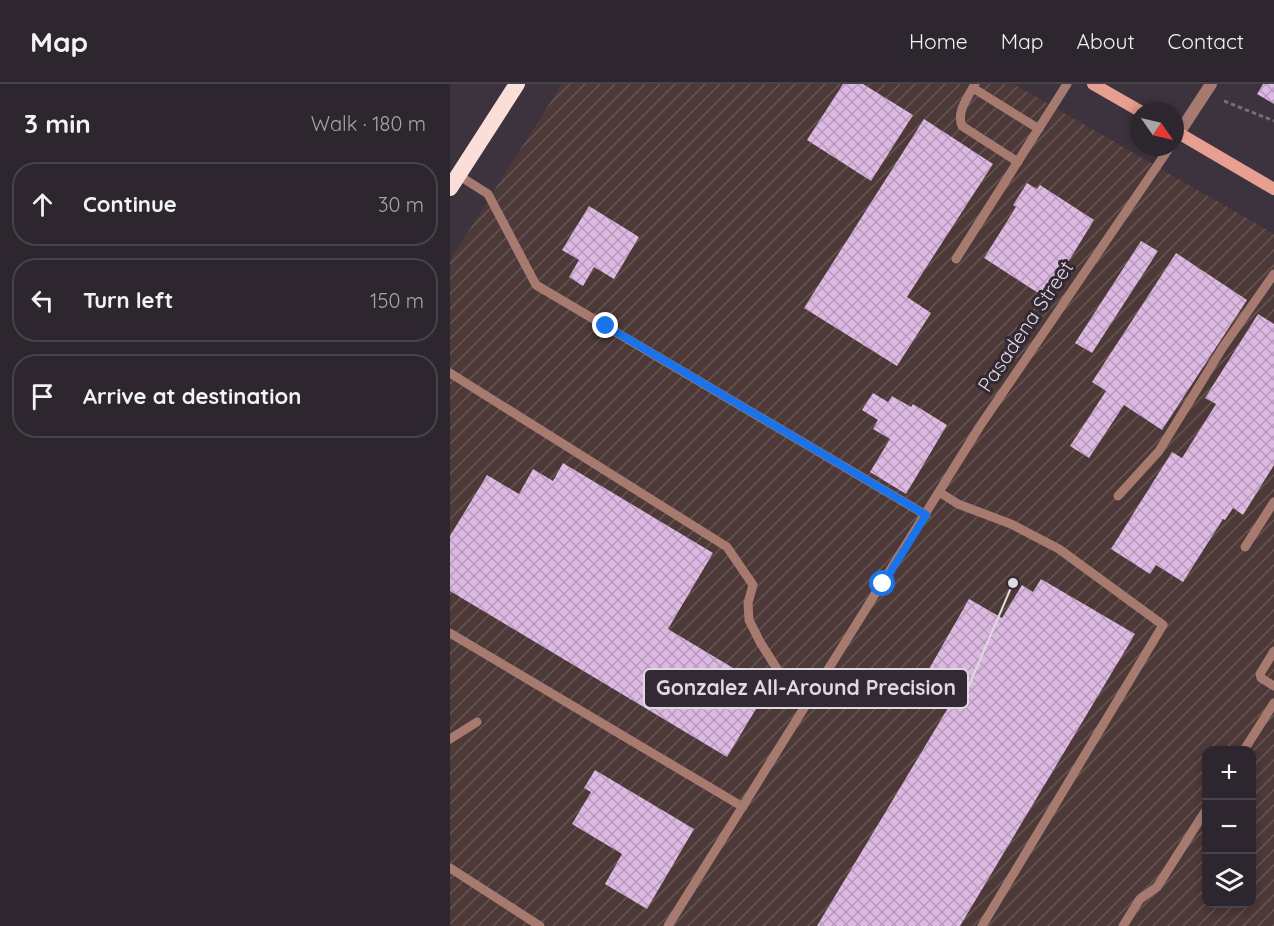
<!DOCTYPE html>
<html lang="en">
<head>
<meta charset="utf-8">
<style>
  body { margin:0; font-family:Quicksand,sans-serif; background:#39323a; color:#f1f3f6 }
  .controls { position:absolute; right:18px; bottom:18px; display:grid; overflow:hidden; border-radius:12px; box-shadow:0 3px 9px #0003 }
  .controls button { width:54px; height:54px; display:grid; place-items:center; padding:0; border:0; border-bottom:2px solid #48434a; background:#2d262e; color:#f1f3f6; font:30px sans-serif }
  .compass { position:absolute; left:680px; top:18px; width:54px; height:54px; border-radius:50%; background:#2d262e; box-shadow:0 3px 9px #0003; rotate:124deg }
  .stop { position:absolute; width:18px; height:18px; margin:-14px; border:4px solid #1a73e8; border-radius:50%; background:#fff }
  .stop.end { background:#1a73e8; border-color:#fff; box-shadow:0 2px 6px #0008 }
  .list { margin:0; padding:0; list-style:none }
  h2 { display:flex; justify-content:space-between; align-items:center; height:78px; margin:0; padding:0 24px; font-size:26px }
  h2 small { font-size:20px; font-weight:400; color:#a7a5aa }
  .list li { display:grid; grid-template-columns:39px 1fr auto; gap:18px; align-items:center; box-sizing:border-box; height:84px; margin:0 12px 12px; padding:0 12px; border:2px solid #48434a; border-radius:24px }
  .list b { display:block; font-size:22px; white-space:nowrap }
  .list em { font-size:20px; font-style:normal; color:#a7a5aa }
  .icon { flex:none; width:33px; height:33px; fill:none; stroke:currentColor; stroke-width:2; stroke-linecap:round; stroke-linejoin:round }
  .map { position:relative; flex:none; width:824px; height:842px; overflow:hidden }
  header { display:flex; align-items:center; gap:36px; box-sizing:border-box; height:84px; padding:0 30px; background:#2d262e; border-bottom:2px solid #48434a }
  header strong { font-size:28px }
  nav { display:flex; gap:33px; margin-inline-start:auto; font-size:21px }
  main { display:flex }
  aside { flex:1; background:#2d262e }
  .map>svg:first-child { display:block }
  .industrial { fill:url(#industrial-furrows); fill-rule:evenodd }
  .building { fill:url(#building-cross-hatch) }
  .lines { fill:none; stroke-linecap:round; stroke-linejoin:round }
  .path { stroke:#756d77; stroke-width:3; stroke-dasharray:4.5 3; stroke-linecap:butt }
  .service { stroke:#a77a70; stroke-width:9 }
  .minor { stroke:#a77a70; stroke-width:12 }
  .secondary { stroke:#e69f90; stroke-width:12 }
  .trunk { stroke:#faded8; stroke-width:16 }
  .route { stroke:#1a73e8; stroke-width:8 }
  .labels { text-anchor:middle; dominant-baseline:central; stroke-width:6; stroke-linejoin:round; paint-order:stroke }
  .street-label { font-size:20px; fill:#dfd9e0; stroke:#322934 }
  .leader { fill:none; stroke:#dfd9e0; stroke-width:2 }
  .callout-dot { fill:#dfd9e0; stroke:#322934; stroke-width:2 }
  .callout { fill:#322934; stroke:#dfd9e0; stroke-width:2 }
  .callout-label { font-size:21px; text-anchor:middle; font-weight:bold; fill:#dfd9e0 }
</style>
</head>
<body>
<header>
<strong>Map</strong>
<nav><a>Home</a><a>Map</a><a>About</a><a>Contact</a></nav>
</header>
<main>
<aside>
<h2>3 min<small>Walk · 180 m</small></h2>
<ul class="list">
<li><svg class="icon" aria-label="ahead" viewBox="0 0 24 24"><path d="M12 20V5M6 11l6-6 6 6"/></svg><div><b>Continue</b></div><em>30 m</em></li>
<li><svg class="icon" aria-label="left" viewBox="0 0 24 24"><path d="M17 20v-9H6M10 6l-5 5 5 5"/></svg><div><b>Turn left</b></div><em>150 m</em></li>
<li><svg class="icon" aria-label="arrive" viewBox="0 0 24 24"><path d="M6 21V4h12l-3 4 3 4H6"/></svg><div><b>Arrive at destination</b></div></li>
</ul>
</aside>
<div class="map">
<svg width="824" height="842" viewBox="0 0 824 842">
  <defs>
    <pattern id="industrial-furrows" width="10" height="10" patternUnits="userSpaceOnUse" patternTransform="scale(1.5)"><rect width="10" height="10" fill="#4d3937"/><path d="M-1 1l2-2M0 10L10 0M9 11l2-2" fill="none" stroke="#665554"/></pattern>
    <pattern id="building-cross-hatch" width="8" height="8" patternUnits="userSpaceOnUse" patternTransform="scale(1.5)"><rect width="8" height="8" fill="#ddb8e2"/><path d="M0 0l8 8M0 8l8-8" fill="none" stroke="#b69aba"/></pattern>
  </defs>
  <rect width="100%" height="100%" fill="#3c333e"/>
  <!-- industrial -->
  <path class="industrial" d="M112,0H564L824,150V842H0V176ZM756,666H802V820H756Z"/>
  <!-- building -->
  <path class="building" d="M393,0H413L463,31L421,97L357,56Z
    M813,0H824V20L807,10Z
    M474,35L543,80L457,213L481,229L447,282L354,224Z
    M577,99L587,105L590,101L644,136L596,214L534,174L566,123L563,121Z
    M139,122L189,153L164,195L144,183L133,202L119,193L129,176L112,166Z
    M691,157L708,167L642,269L625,259Z
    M726,169L797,216L712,346L674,321L639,374L620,362L656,307L642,298Z
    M808,230L824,240V381L793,431L783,424L775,436L773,435L733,498L706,481L700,490L661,465L722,368L732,374L766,320L755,314Z
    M423,309L438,318L442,312L461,323L463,320L497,341L456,410L420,388L440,355L423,345L428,336L412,326Z
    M113,379L263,469L218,545L318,605L277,673L0,507V452L37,391L69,410L83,385L103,397Z
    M591,495L685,550L510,842H367L510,604L479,585L519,515L552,534L572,501L583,508Z
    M145,686L244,745L197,825L155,800L172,770L122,740L141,708L134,704Z"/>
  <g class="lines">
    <!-- path -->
    <path class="path" d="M774,17L824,37"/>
    <!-- service -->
    <path class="service" d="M525,0C518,13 506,28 512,42L568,78
      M523,4L589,45
      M8,91L38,110L86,201L476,431
      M506,175L617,0
      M0,289L277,463L303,501L298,519L299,536L310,558L329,588L365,609
      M489,408L508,420L561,440L609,465L713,541L532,842
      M668,412L709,367L773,263L824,190
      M795,463L824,418
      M0,549L293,723
      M824,567L810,590L811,594L824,602
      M0,655L27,638
      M794,666L824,619
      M0,784L90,842
      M218,842L530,342L720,63
      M673,842L690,815L707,803L756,726"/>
    <!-- minor -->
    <path class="minor" d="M729,49L761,0"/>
    <!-- secondary -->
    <path class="secondary" d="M643,0L690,27
      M725,47L824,105"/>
    <!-- trunk -->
    <path class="trunk" d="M0,104L67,0"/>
  </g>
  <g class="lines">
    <!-- route -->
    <path class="route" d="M156,242L476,431L433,500"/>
  </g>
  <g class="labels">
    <!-- street labels -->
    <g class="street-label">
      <text transform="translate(575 242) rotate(-56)">Pasadena Street</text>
    </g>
  </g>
  <!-- callouts -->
  <path class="leader" d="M563 499L518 604"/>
  <circle class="callout-dot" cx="563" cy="499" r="6"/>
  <rect class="callout" x="194" y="585" width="324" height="39" rx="6"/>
  <g class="callout-label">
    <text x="356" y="611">Gonzalez All-Around Precision</text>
  </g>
</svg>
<div class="controls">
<button>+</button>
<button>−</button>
<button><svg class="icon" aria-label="layers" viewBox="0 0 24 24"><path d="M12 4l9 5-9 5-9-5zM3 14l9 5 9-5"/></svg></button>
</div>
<svg class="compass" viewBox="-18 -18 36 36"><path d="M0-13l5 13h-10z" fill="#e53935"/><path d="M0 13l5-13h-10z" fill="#a7a5aa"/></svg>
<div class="stop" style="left:433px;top:500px"></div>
<div class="stop end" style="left:156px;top:242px"></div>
</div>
</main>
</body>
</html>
